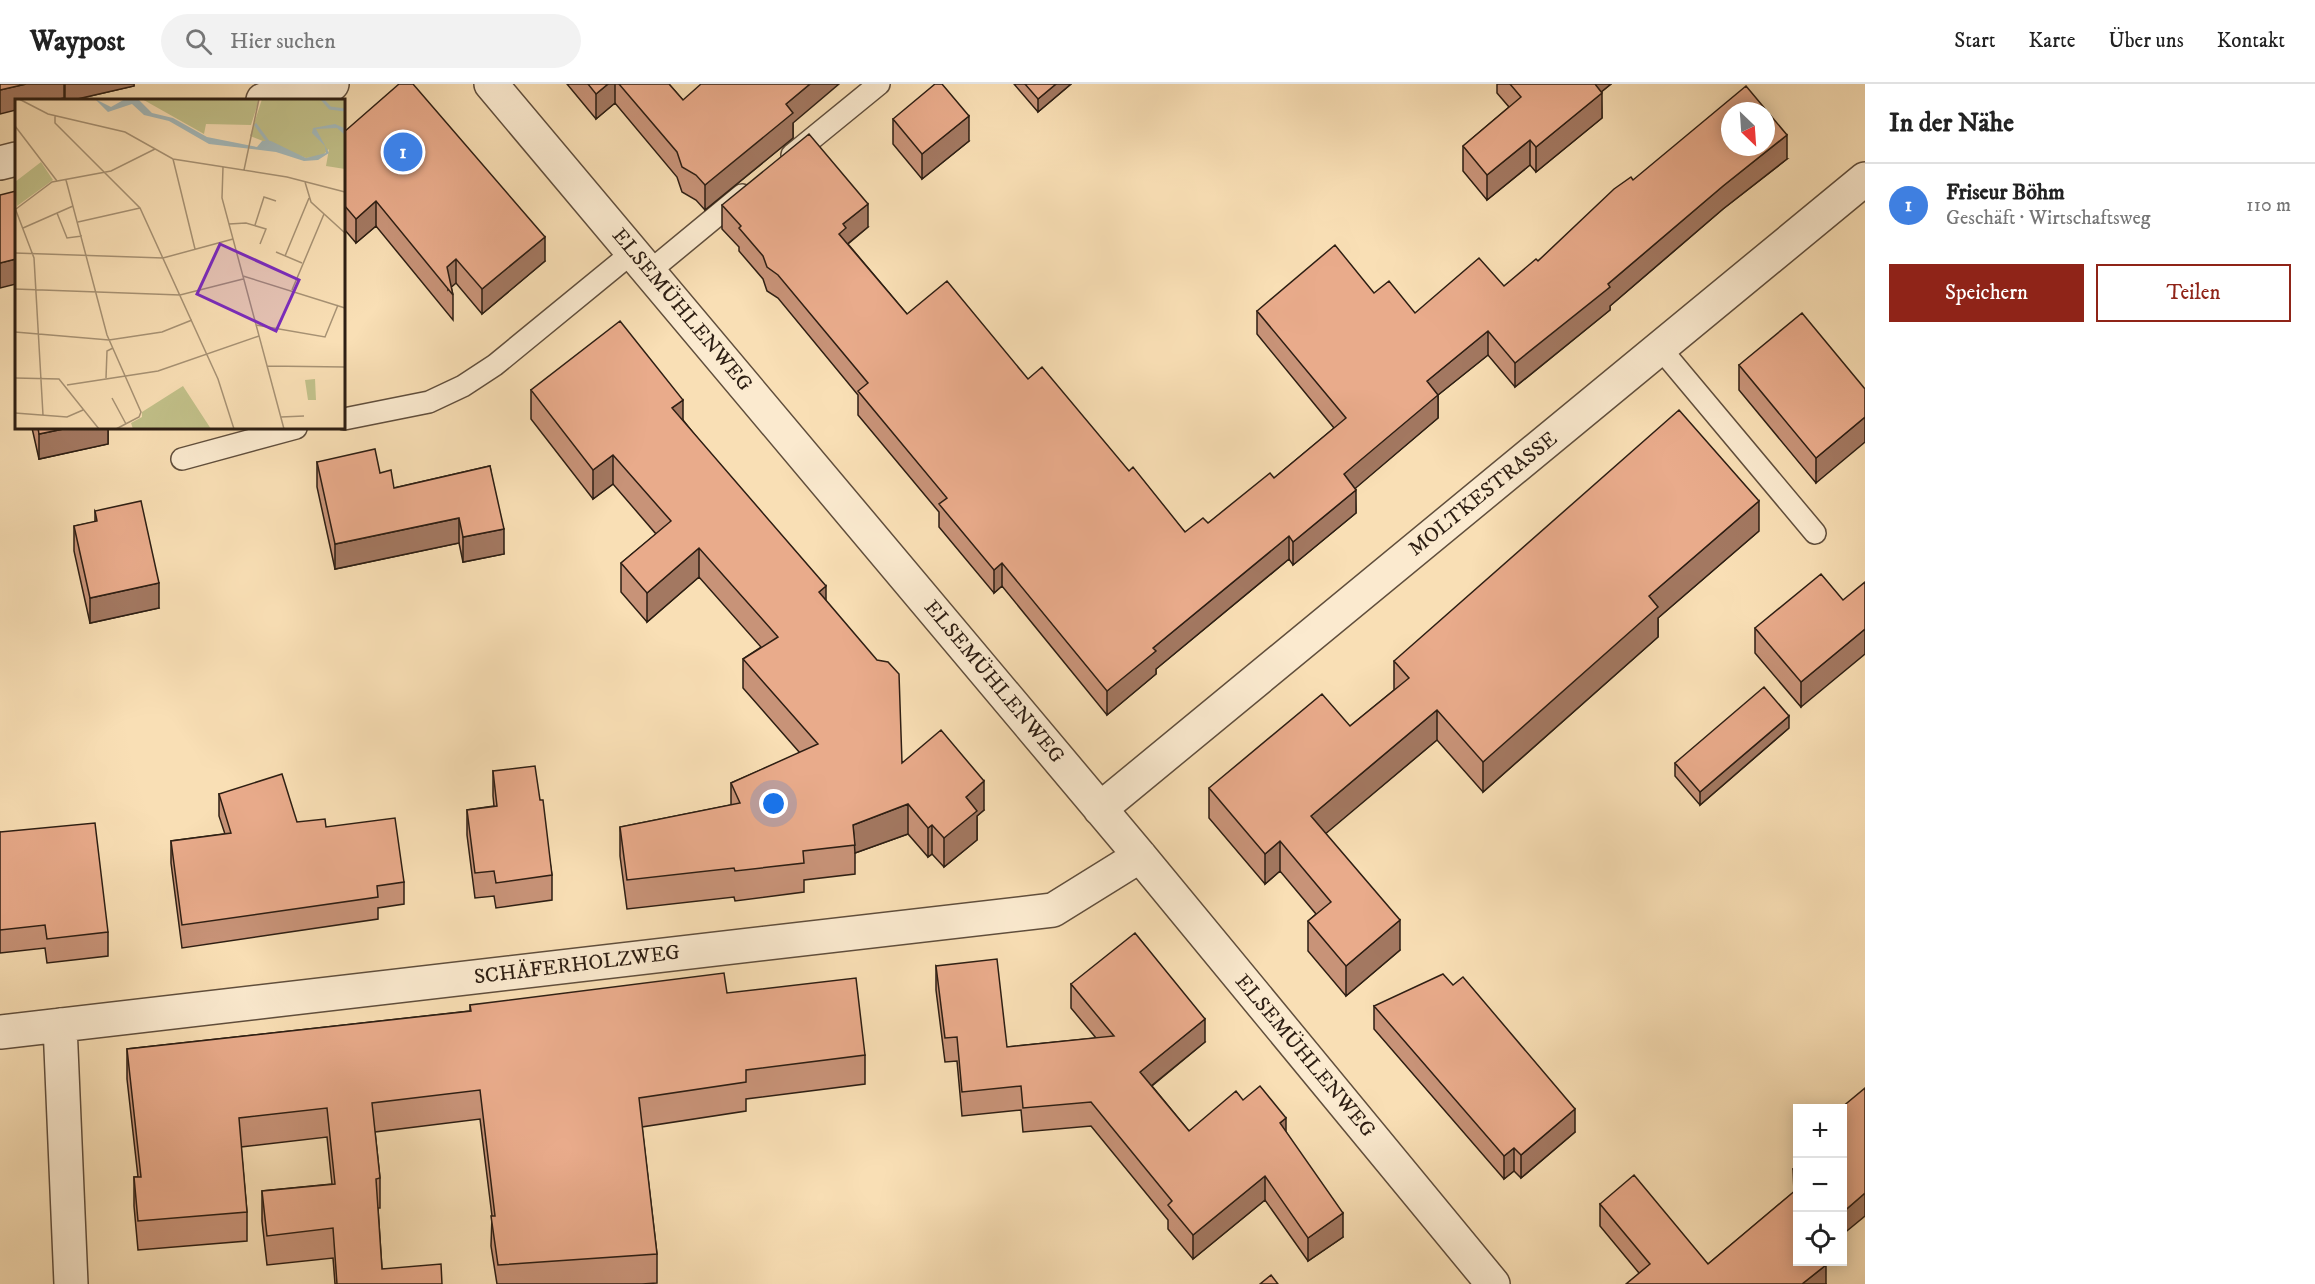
<!DOCTYPE html>
<html lang="de">
<head>
<meta charset="utf-8">
<style>
  body { margin:0; font-family:"IM FELL DW Pica",serif; background:#f2f2f2; color:#222 }
  .controls { position:absolute; right:18px; bottom:18px; display:grid; overflow:hidden; border-radius:0px; box-shadow:0 3px 15px #0003 }
  .controls button { width:54px; height:54px; display:grid; place-items:center; padding:0; border:0; border-bottom:2px solid #e0e0e0; background:#fff; color:#222; font:30px sans-serif }
  .compass { position:absolute; left:1721px; top:18px; width:54px; height:54px; border-radius:50%; background:#fff; box-shadow:0 3px 15px #0003; rotate:155deg }
  .you { position:absolute; left:774px; top:720px; width:21px; height:21px; margin:-15px; border:4px solid #fff; border-radius:50%; background:#1a73e8; box-shadow:0 0 0 9px #1a73e833 }
  .badge { display:grid; place-items:center; width:39px; height:39px; border-radius:50%; background:#8f2418; color:#fff; font-size:20px; font-weight:700 }
  .pin { position:absolute; translate:-50% -50%; border:3px solid #fff; box-shadow:0 2px 6px #0006 }
  .list { margin:0; padding:0; list-style:none }
  h2 { display:flex; justify-content:space-between; align-items:center; height:78px; margin:0; padding:0 24px; font-size:26px }
  h2 small { font-size:20px; font-weight:400; color:#767676 }
  .list li { display:grid; grid-template-columns:39px 1fr auto; gap:18px; align-items:center; box-sizing:border-box; height:84px; padding:0 24px; border-top:2px solid #e0e0e0 }
  .list b { display:block; font-size:22px; white-space:nowrap }
  .list p { margin:0; font-size:20px; white-space:nowrap; color:#767676 }
  .list em { font-size:20px; font-style:normal; color:#767676 }
  .actions { display:flex; gap:12px; padding:18px 24px }
  .actions a { flex:1; padding:14px 0; border:2px solid #8f2418; border-radius:0px; text-align:center; font-size:21px; color:#8f2418 }
  .actions .main { background:#8f2418; color:#fff }
  .icon { flex:none; width:33px; height:33px; fill:none; stroke:currentColor; stroke-width:2; stroke-linecap:round; stroke-linejoin:round }
  .map { position:relative; flex:none; width:1865px; height:1200px; overflow:hidden }
  header { display:flex; align-items:center; gap:36px; box-sizing:border-box; height:84px; padding:0 30px; background:#fff; border-bottom:2px solid #e0e0e0 }
  header strong { font-size:28px }
  nav { display:flex; gap:33px; margin-inline-start:auto; font-size:21px }
  .search { width:420px; height:54px; background:#f2f2f2; display:flex; align-items:center; gap:15px; box-sizing:border-box; padding:0 21px; border-radius:33px; color:#767676; font-size:22px }
  main { display:flex }
  aside { flex:1; background:#fff }
  .map>svg:first-child { display:block }
  .lines { fill:none; stroke-linecap:round; stroke-linejoin:round }
  .service-casing { stroke:#604e3c; stroke-width:24 }
  .minor-casing { stroke:#604e3c; stroke-width:36 }
  .service { stroke:#fbeacf; stroke-width:21 }
  .minor { stroke:#fbeacf; stroke-width:33 }
  .wall { fill:#c89378; stroke:#2d1e13; stroke-width:1.5 }
  .shaded-wall { fill:#a37861; stroke:#2d1e13; stroke-width:1.5 }
  .building { fill:#e9ab8b; stroke:#2d1e13; stroke-width:1.5; fill-rule:evenodd }
  .labels { text-anchor:middle; dominant-baseline:central; stroke-width:5; stroke-linejoin:round; paint-order:stroke }
  .street-label { font-size:21px; fill:#2d1e13; stroke:#fbeacf }
  .inset-river { fill:none; stroke:#a4b9ba; stroke-width:3 }
  .inset-road { fill:none; stroke:#a79274; stroke-width:1.5 }
  .view { fill:#7b2cbf; fill-opacity:0.15; stroke:#7b2cbf; stroke-width:3 }
  .inset-edge { fill:none; stroke:#2d1e13; stroke-width:3 }
</style>
</head>
<body>
<header>
<strong>Waypost</strong>
<div class="search"><svg class="icon" aria-label="search" viewBox="0 0 24 24"><circle cx="10" cy="10" r="6"/><path d="M15 15l6 6"/></svg>Hier suchen</div>
<nav><a>Start</a><a>Karte</a><a>Über uns</a><a>Kontakt</a></nav>
</header>
<main>
<div class="map">
<svg width="1865" height="1200" viewBox="0 0 1865 1200">
  <rect width="100%" height="100%" fill="#f9dfb5"/>
  <filter id="stains"><feTurbulence type="fractalNoise" baseFrequency=".00333" numOctaves="4"/><feColorMatrix values="0 0 0 0 .2 0 0 0 0 .09 0 0 0 0 .02 0 0 0 .5 -.17"/></filter>
  <radialGradient id="worn" r=".72"><stop offset=".6" stop-color="#630" stop-opacity="0"/><stop offset="1" stop-color="#630" stop-opacity=".3"/></radialGradient>
  <g class="lines">
    <defs>
      <path id="service" d="M792,71L879,0
        M650,187L742,111
        M1660,264L1815,449
        M344,335L429,318L463,302L495,281L633,168
        M182,375L296,344"/>
      <path id="minor" d="M491,0L1140,772L1493,1200
        M263,16L332,0
        M0,79L16,75
        M1100,725L1865,95
        M60,941L71,1200
        M0,948L1053,826L1140,772"/>
    </defs>
    <!-- service casing -->
    <use href="#service" class="service-casing"/>
    <!-- minor casing -->
    <use href="#minor" class="minor-casing"/>
    <!-- service -->
    <use href="#service" class="service"/>
    <!-- minor -->
    <use href="#minor" class="minor"/>
  </g>
  <!-- wall -->
  <path class="wall" d="M0,0H134V2L73,16H64V14L55,16H16Z
    M567,0H669L683,16L793,39V54L705,126L696,116L682,108L677,93L615,19L596,35Z
    M1014,0H1071L1038,28Z
    M1497,0H1611L1601,8L1602,34L1536,88L1530,81L1487,116L1463,87V62L1509,23L1497,9Z
    M893,35L969,57L922,95L893,60Z
    M344,48L545,177L482,230L456,199L451,203L453,211V236L376,142L356,159L344,145Z
    M1787,75L1723,125L1610,222V226L1515,303L1488,271L1438,311V334L1355,404L1356,429L1293,481L1289,475L1156,585V590L1107,631L1002,502L994,509L939,443V428L858,331V311L778,214L767,207L763,195L739,167V163L722,145V121L868,143L848,160L907,230L1028,295L1129,387L1185,448L1208,439L1274,394L1334,344L1257,250V227L1374,209L1415,229L1504,202L1538,177L1633,96Z
    M1739,281L1865,305L1816,399L1739,306Z
    M531,306L683,336L826,517L902,679L984,726L977,732V756L944,783L932,770L928,773L908,750L855,769V790L804,796V808L735,817L734,813L627,825L620,772V743L731,721V699L800,669L743,604V575L761,563L699,493L647,538L621,508V479L656,450L613,400L593,415L531,335Z
    M32,344H108V360L39,375Z
    M317,378L380,389L394,404L490,382L504,470L463,478L459,459L335,485L317,403Z
    M95,427L159,524L90,539L74,467V442L95,438Z
    M1759,447L1658,534V553L1483,708L1437,656L1325,749L1400,866L1346,912L1308,867V837L1316,830L1280,787L1265,800L1209,734V704L1350,642L1394,606V577Z
    M1843,516L1801,623L1755,569V544Z
    M1789,644L1700,721L1675,692V679Z
    M493,687L540,716L552,791V816L496,824L494,812L475,814L467,751V726L494,722L493,712Z
    M219,710L297,738L326,743L404,798V820L378,824V835L182,864L171,779V757L225,750L219,732Z
    M0,748L108,848V872L47,879L45,864L0,869Z
    M936,882L1007,963L1096,954L1071,924V900L1205,958L1152,1002L1189,1047L1243,1016L1286,1048L1343,1153L1308,1177L1265,1116L1193,1175L1168,1145V1136L1091,1042L1023,1048L1021,1026L962,1032L957,977L945,978L936,906Z
    M727,909L865,971V1000L746,1015V1027L642,1043L657,1170V1199L642,1200H497L491,1162L492,1132L480,1035L375,1048L380,1094V1124H378L382,1185L442,1200H335L333,1174L267,1181L262,1137V1107L332,1100L327,1053L241,1063L247,1128V1157L138,1166L134,1122V1093H138L127,995V965L470,927V921Z
    M1374,922L1575,1048L1521,1094L1514,1087L1504,1095L1374,945Z
    M1797,1082V1178L1826,1200L1639,1189L1600,1142V1120L1708,1180L1794,1108L1793,1085Z"/>
  <!-- shaded-wall -->
  <path class="shaded-wall" d="M26,0H64V14L55,16H16V26L0,30V6Z
    M65,0H134V2L73,16H65Z
    M608,0H615V19L596,35V10Z
    M810,0H839L793,39V54L705,126V101L786,20Z
    M1056,0H1071L1038,28V15Z
    M1589,0H1611L1589,18Z
    M1602,9V34L1536,88V63Z
    M969,32V57L922,95V70Z
    M1787,51V75L1723,125L1610,222V226L1515,303V279L1723,102Z
    M1530,56V81L1487,116V91Z
    M376,117V142L356,159V135Z
    M868,120V143L846,161L839,150L843,140Z
    M545,153V177L482,230V205Z
    M16,175V200L0,204V179Z
    M456,175V199L448,206L447,183Z
    M1488,247V271L1438,311V334L1344,414V390L1427,297Z
    M683,316V345L672,324Z
    M1865,333V358L1816,399V374Z
    M68,344H108V360L39,375V350Z
    M613,371V400L593,415V386Z
    M1356,406V429L1293,481V458Z
    M1759,417V447L1658,534V553L1483,708V678L1649,512Z
    M459,434V459L335,485V460Z
    M504,445V470L463,478V453Z
    M1289,452V475L1156,585V590L1107,631V607L1153,564Z
    M699,464V493L647,538V509Z
    M1002,479V502L994,509V486Z
    M159,499V524L90,539V514Z
    M826,502V531L819,508Z
    M1865,545V570L1801,623V598Z
    M1437,626V656L1311,762V732Z
    M1789,632V644L1700,721V708Z
    M984,697V726L977,732V756L944,783V754L966,713Z
    M908,720V750L855,769L853,741Z
    M932,741V770L928,773V744Z
    M1280,757V787L1265,800V770Z
    M1400,836V866L1346,912V882Z
    M1205,935V958L1140,1011V988Z
    M1575,1025V1048L1521,1094V1071Z
    M1286,1034V1058L1280,1039Z
    M1514,1064V1087L1504,1095V1072Z
    M1265,1092V1116L1193,1175V1151Z
    M1865,1109V1132L1842,1151V1129Z
    M1343,1129V1153L1308,1177V1154Z
    M1826,1181V1200H1802Z"/>
  <!-- building -->
  <path class="building" d="M0,0H26L0,6Z
    M399,0H413L545,153L482,205L456,175L447,183L453,211L376,117L356,135L344,121V48Z
    M588,0H608L596,10Z
    M619,0H669L683,16L701,0H810L786,20L793,29L705,101L696,91L682,83L677,68Z
    M935,0H942L969,32L922,70L893,35Z
    M1025,0H1056L1038,15Z
    M1510,0H1595L1602,9L1536,63L1530,56L1487,91L1463,62L1521,13Z
    M1746,2L1787,51L1723,102L1608,200L1610,203L1515,279L1488,247L1427,297L1438,311L1344,390L1356,406L1293,458L1289,452L1153,564L1156,567L1107,607L1002,479L994,486L939,420L947,414L858,307L868,299L778,191L767,183L763,172L739,144L741,142L722,121L809,50L868,120L843,140L846,144L839,150L907,230L947,197L1028,295L1042,283L1129,387L1133,383L1185,448L1203,434L1208,439L1270,389L1274,394L1346,334L1257,227L1335,161L1374,209L1389,197L1415,229L1479,174L1504,202L1536,175L1538,177L1614,105L1631,93L1633,96ZM1730,27H1766V63H1730Z
    M16,107V175L0,179V111Z
    M1802,229L1865,305V333L1816,374L1739,281Z
    M620,237L683,316L672,324L826,502L819,508L877,576L888,578L899,590L902,679L941,646L984,697L966,713L977,727L944,754L932,741L928,744L908,720L853,741L855,761L803,767L804,779L735,787L734,784L627,796L620,743L740,719L731,699L818,660L743,575L778,553L699,464L647,509L621,479L671,437L613,371L593,386L531,306Z
    M1679,326L1759,417L1649,512L1658,523L1483,678L1437,626L1311,732L1400,836L1346,882L1308,837L1331,818L1280,757L1265,770L1209,704L1322,610L1350,642L1409,594L1394,577Z
    M38,344H68L39,350Z
    M375,365L380,389L391,386L394,404L490,382L504,445L463,453L459,434L335,460L317,378Z
    M141,417L159,499L90,514L74,442L97,437L95,427Z
    M1821,490L1843,516L1865,498V545L1801,598L1755,544Z
    M1764,603L1789,632L1700,708L1675,679Z
    M535,682L540,716H543L552,791L496,799L494,787L475,789L467,726L497,722L493,687Z
    M282,690L297,738L325,735L326,743L395,734L404,798L377,802L378,813L182,841L171,757L231,749L219,710Z
    M95,739L108,848L47,855L45,841L0,846V748Z
    M1135,849L1205,935L1140,988L1189,1047L1236,1007L1243,1016L1260,1002L1286,1034L1280,1039L1343,1129L1308,1154L1265,1092L1193,1151L1168,1121L1172,1117L1091,1018L1023,1024L1021,1002L962,1008L957,953L945,954L936,882L997,875L1007,963L1114,952L1071,900Z
    M724,889L727,909L856,894L865,971L746,986V998L639,1014L657,1170L498,1181L491,1132H495L480,1006L372,1019L380,1094L376,1095L382,1185L441,1180L442,1200H337L333,1144L267,1152L262,1107L335,1100L327,1024L239,1034L247,1128L138,1137L134,1093H141L127,965L471,927L470,921Z
    M1443,890L1453,901L1463,893L1575,1025L1521,1071L1514,1064L1504,1072L1374,922Z
    M1865,1004V1109L1842,1129V1024H1841Z
    M1797,1082V1090L1793,1085Z
    M1634,1091L1708,1180L1797,1105V1178H1823L1826,1181L1802,1200H1626L1650,1180L1600,1120Z
    M1271,1191L1278,1200H1260Z"/>
  <g class="labels">
    <!-- street labels -->
    <g class="street-label">
      <text transform="translate(682 226) rotate(50)">ELSEMÜHLENWEG</text>
      <text transform="translate(1483 410) rotate(-39)">MOLTKESTRASSE</text>
      <text transform="translate(994 598) rotate(50)">ELSEMÜHLENWEG</text>
      <text transform="translate(577 881) rotate(-7)">SCHÄFERHOLZWEG</text>
      <text transform="translate(1305 972) rotate(50)">ELSEMÜHLENWEG</text>
    </g>
  </g>
  <!-- overview -->
  <g transform="translate(15 15)">
    <rect width="330" height="330" fill="#f9dfb5"/>
    <path d="M127,0H243V4L236,26L191,25L189,35ZM247,0H330V70L311,67L314,50L307,57L291,59L235,37ZM26,63L38,81L2,107L0,83ZM300,280L301,301H293L290,281ZM168,287L196,330H118L116,324L127,318V313Z" fill="#c2c18a"/>
    <path d="M80,0L96,8L110,0H123L137,14L158,19L192,38L242,48L247,42H256L291,59L311,54L310,47L297,34L298,29L320,25L329,29L330,36L322,29L301,30L314,54L303,61L289,62L261,53L194,45L154,22L129,16L117,5L93,13Z" fill="#a4b9ba"/>
    <path class="inset-river" d="M307,0L315,9L330,11M240,25L254,44"/>
    <path class="inset-road" d="M4,0L33,15L110,33L158,60L272,78L330,93M40,17V24L125,109L203,280L219,330M0,27L42,82M158,60L180,150M208,68L207,99L269,330M229,71L244,0M51,81L92,236L126,313L124,318L101,330M290,83L296,103L330,134M0,109L19,159L28,316M1,110L37,83L96,72L140,50M42,114L52,139L67,137M63,123L125,109M214,125L231,124L251,130L245,145M240,126L249,98L261,102M8,129L58,107M261,153L287,164M0,154L148,159L218,140M270,157L294,99M228,177L330,209M0,190L165,196L228,180M277,191L309,115M241,226L310,238L323,206M0,233L94,241L147,233L177,221M252,267L330,268M0,279L44,280L84,330M91,279L92,252L98,249M52,286L143,272L244,237M97,299L111,325M0,314L52,318L68,311M266,318L289,317"/>
    <path class="view" d="M205,145L284,181L261,232L182,195Z"/>
    <rect width="330" height="330" class="inset-edge"/>
  </g>
  <rect width="100%" height="100%" filter="url(#stains)"/>
  <rect width="100%" height="100%" fill="url(#worn)"/>
</svg>
<div class="controls">
<button>+</button>
<button>−</button>
<button><svg class="icon" aria-label="locate" viewBox="0 0 24 24"><circle cx="12" cy="12" r="6"/><path d="M12 2v4M12 18v4M2 12h4M18 12h4"/></svg></button>
</div>
<svg class="compass" viewBox="-18 -18 36 36"><path d="M0-13l5 13h-10z" fill="#e53935"/><path d="M0 13l5-13h-10z" fill="#767676"/></svg>
<div class="you"></div>
<div class="pin badge" style="left:403px;top:68px;background:#3f7fe0">1</div>
</div>
<aside>
<h2>In der Nähe<small></small></h2>
<ul class="list">
<li><span class="badge" style="background:#3f7fe0">1</span><div><b>Friseur Böhm</b><p>Geschäft · Wirtschaftsweg</p></div><em>110 m</em></li>
</ul>
<div class="actions"><a class="main">Speichern</a><a>Teilen</a></div>
</aside>
</main>
</body>
</html>
